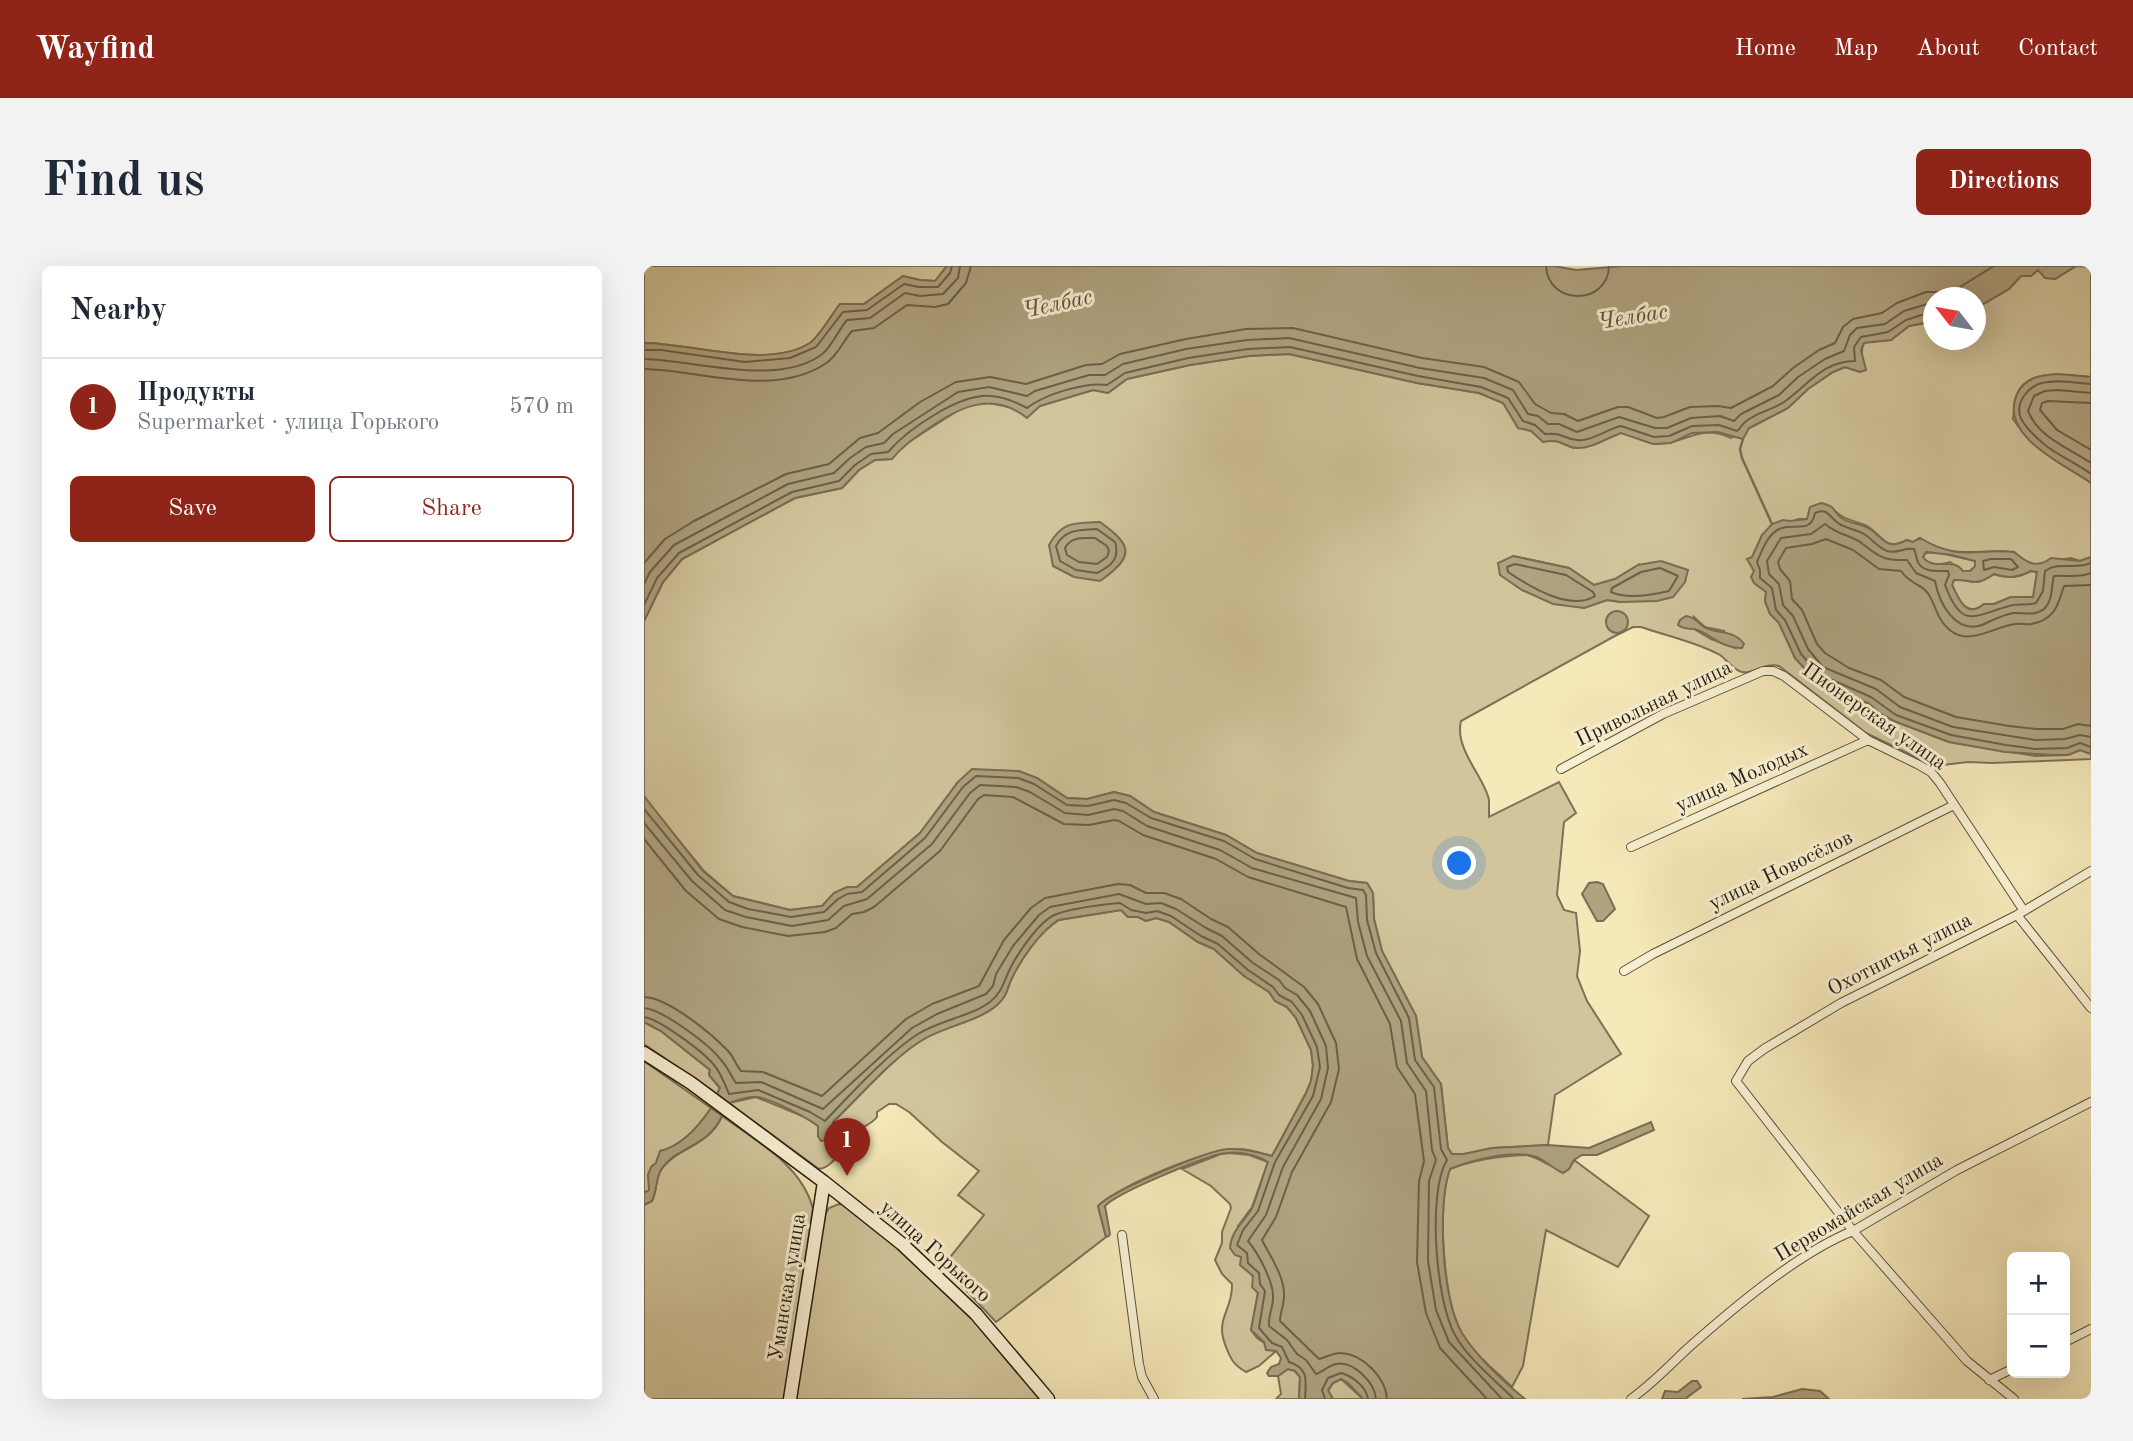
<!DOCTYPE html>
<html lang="en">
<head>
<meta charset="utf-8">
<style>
  body { margin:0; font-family:"Old Standard TT",serif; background:#f2f2f3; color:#1f2937 }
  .controls { position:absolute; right:21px; bottom:21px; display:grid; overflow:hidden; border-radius:10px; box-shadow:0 7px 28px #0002 }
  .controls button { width:63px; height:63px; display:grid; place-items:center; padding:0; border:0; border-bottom:2px solid #e0e1e3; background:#fff; color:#1f2937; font:35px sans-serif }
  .compass { position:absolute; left:1279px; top:21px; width:63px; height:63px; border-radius:50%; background:#fff; box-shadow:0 7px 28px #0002; rotate:301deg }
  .you { position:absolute; left:816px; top:598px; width:24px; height:24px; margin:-18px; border:5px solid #fff; border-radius:50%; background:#1a73e8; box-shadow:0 0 0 10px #1a73e833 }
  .badge { display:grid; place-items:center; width:46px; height:46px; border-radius:50%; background:#8f2418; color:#fff; font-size:23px; font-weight:700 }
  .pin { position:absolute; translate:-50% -58px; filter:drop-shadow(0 2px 4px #0008) }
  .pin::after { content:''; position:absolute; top:37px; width:24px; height:21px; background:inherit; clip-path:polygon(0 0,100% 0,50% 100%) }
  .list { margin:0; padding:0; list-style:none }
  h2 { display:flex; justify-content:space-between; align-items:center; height:91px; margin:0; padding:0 28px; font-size:30px }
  h2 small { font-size:23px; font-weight:400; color:#747a83 }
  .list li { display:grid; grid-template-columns:46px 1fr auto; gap:21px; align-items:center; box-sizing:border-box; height:98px; padding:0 28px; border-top:2px solid #e0e1e3 }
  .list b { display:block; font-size:26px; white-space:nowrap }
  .list p { margin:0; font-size:23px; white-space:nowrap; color:#747a83 }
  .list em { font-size:23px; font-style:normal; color:#747a83 }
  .actions { display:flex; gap:14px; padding:21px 28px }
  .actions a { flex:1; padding:16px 0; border:2px solid #8f2418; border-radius:10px; text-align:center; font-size:24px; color:#8f2418 }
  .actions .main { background:#8f2418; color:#fff }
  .map { position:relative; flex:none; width:1447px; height:1133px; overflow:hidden; border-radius:10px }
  header { display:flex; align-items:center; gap:42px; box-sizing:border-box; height:98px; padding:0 35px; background:#8f2418; color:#fff }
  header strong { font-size:33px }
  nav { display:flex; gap:38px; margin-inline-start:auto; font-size:24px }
  .intro { display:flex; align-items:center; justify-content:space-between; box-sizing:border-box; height:168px; padding:0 42px }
  h1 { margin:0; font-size:49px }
  .button { padding:18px 32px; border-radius:10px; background:#8f2418; color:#fff; font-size:24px; font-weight:700 }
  main { display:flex; gap:42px; padding:0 42px }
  aside { flex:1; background:#fff; border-radius:10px; box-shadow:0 7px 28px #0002 }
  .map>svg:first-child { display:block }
  .green { fill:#d2c59c; stroke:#7c7156; stroke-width:2; fill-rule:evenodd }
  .water { fill:#afa380; stroke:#796d53; stroke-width:2; fill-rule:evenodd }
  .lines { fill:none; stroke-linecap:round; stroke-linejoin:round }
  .shore { stroke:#6b6048; stroke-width:2 }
  .stream { stroke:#796d53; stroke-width:2.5 }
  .street-casing { stroke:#5a503a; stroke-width:10 }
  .secondary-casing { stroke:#271d10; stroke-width:15 }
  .street { stroke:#f8f0d2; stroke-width:8 }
  .secondary { stroke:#f8f0d2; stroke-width:12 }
  .labels { text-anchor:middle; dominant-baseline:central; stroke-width:6; stroke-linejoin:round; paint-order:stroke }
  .street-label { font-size:21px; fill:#271d10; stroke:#f8f0d2 }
  .water-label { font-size:23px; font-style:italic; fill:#5d533d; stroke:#f8f0d2 }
</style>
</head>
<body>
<header>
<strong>Wayfind</strong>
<nav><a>Home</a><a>Map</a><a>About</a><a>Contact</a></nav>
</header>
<div class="intro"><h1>Find us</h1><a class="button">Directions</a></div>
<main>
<aside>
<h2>Nearby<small></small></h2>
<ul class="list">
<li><span class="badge">1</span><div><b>Продукты</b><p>Supermarket · улица Горького</p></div><em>570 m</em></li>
</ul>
<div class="actions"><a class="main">Save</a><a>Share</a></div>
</aside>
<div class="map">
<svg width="1447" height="1133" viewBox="0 0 1447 1133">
  <rect width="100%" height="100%" fill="#f5e8b9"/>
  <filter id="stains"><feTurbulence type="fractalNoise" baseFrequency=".00286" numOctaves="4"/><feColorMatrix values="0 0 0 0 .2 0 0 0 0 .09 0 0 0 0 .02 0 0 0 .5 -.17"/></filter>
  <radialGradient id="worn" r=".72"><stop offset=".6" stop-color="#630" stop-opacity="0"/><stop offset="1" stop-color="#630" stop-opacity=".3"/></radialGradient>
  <!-- green -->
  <path class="green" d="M0,0H303L291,15L276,14L259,10L220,38H196C188,48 175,71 166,77C123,104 48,77 0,77Z
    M1432,0L1447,1V111C1424,109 1381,101 1372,131C1370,137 1370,146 1369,153C1390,184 1418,196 1447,217V291L1436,295L1427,292L1390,299L1380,294L1370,286C1333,282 1312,295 1276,272L1269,276L1263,274C1240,286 1240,270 1223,260C1211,254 1203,256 1191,245L1163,253H1154L1118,269L1106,298L1122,326L1121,335L1126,348L1135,357L1151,392L1172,415L1183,418L1192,425L1224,437L1237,448L1250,455L1305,476L1391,490L1424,489L1436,484L1447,488V493L1348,497L1324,496L1290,500L1222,467L1135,400C1120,396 1109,409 1098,406C1090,405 1083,394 1076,389C1053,376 1023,370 997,361H989L969,371L817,455C810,483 841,512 845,534C845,539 845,546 845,551L915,516L932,547L920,556L913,629L920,644L932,647L936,685L933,710L943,735L977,788L911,829L904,879L848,882L820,888H808L804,882L797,818L778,791L772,750L738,685L730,653L729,627L723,617L705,615L613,587L582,569L510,546L486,530L470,526L443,533L423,532L393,512L314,516L276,567L213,621H203L190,627L178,640L146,644L89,630L60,605L4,537L0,530V355L19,316L38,293L151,232L198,222L215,204L231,194L248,193L257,181L321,140L345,137L370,142L396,140L449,124L464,127L483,113L546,99L605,90L645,88L773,117L835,127L859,137L899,176L912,173L929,182C939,179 969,167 977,167C987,167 1000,178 1013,178C1043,178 1054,157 1087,172L1144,142L1164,123L1189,106L1201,101L1216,106C1221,94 1215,87 1220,76L1247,74L1265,60L1281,57L1289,50L1290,74H1332V42L1365,23L1377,10L1387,9L1393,4L1411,13ZM869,290L925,302L950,319L971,313L994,299L977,336L963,334L940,342ZM1050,351L1061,361L1080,365L1091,382L1067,373L1050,363Z
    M1292,286L1331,295L1332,300L1326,305H1319L1306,296L1294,299L1281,295L1279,290L1282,287Z
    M1387,305L1393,306L1390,331H1367L1350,338H1340C1322,353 1314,333 1308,318L1310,314C1331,313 1329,322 1350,308C1363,313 1375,312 1387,305Z
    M477,644L484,651H494L502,655L512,652L525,656L554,676L570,683L600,710L625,726L631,735L643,741L652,752L667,784L669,800L667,815L662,827L628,890C617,887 606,883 595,883C561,883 480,918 454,940L462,971L352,1056L299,1000L340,949L314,929L335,905L298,876L265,846L252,838H245L233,846V851C227,859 217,861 210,868C198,878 192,901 175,903L85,837L112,831L163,852L174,860V870L189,866V856C216,831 249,791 280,773C302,760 335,755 353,739C364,729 362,724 368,712C378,691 395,667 415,654Z
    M0,756L17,765L66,804L65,809L76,822L73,828L0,778Z
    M0,795L67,842C55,860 37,880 16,886L12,897L7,901L5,924L0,927Z
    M78,850C112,875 158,899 169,943L140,1133H0V939L8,935C13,925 11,912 17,904C31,882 65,881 78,850Z
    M585,887L605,889L624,896L608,941L594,960L598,990L609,1011L614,1027L607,1064L613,1072L632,1085L615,1100L602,1106C590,1099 587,1094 582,1081C570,1052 589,1045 588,1018L578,1008L571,994L578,977V966L587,942L586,938L567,920L538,903L577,888Z
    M883,889C901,894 905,903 925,903L930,894L1005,950L974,1001L902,964L879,1100L868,1121C851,1104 827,1086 816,1064C799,1029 793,939 806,903C832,893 856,890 883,889Z
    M195,938L202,939L254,981L334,1057L397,1133H151L180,950L185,942Z
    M644,1103L651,1105L656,1111L655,1133H632L637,1128L634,1110Z
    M697,1113L719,1133H689L684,1125L689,1117Z"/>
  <!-- water -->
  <path class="water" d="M303,0H910L932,4L979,0H1432L1411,13L1401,12L1394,4L1387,10H1377L1365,23L1334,41L1332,42V32H1290L1289,50L1281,57L1265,60L1247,74L1220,77L1217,84L1222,104L1216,106L1201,101L1189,106L1164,123L1144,142L1105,162L1099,173L1074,166L1048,167L1027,177L1009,178L977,167C963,172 947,183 932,182C917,180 918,172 899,176L887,165L874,162L859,137L835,127L773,117L645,88L605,90L546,99L483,113L464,127L449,124L396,140L383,152C349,125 317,140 285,162C271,172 258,180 248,193L231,194L215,204L198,222L151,232L38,293L19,316L0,355V77C48,77 123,104 166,77C175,71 188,48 196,38H220L259,10L276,14L291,15Z
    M1415,108L1447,111V217C1420,198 1354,170 1373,128C1381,111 1397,109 1415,108Z
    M1177,237C1194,241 1187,245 1199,253C1205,257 1213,257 1220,260C1239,267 1238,287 1263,274L1269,276L1276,272C1316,296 1330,282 1370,286C1383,297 1393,303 1407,292L1436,295L1447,291V488L1436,484L1424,489H1410L1361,486L1305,476L1250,455L1237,448L1224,437L1192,425L1183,418L1172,415L1151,392L1135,357L1126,348L1121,335L1122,326L1110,317L1107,311L1110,305L1103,293L1108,291L1118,269L1128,258L1139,254L1146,255L1163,253L1166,241ZM1282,286L1308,289L1331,295V300L1326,305H1319C1308,290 1290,306 1279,291ZM1387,305L1393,306L1389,331H1367L1350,338H1340C1322,353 1315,333 1308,319L1310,314C1331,313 1329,322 1350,308C1363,313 1374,312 1387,305Z
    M456,256C490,280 490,291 456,315L430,311L409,300L405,279C418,255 431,257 456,256Z
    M869,290L925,302L950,319L971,313L994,299L1017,295L1044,304L1041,316L1029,331L1013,335L977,336L963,334L940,342L909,338L878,324L856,309L854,297Z
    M962 356a11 11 0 1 1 22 0a11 11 0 1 1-22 0Z
    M1042,350C1052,351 1054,358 1062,362C1075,368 1090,364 1100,378L1098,382C1077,383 1065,366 1050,363C1043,362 1041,364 1034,359L1036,354Z
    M328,503L375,505L393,512L423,532L443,533L470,526L486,530L510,546L582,569L613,587L705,615L723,617L729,627L730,653L738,685L772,750L778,791L797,818L804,882L808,888H820L848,882L904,879L945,882L1007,856L1010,864L953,889H938L930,894L925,903L919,907C910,903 904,897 895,892C873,882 827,894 806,903C793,938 798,1035 818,1067C833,1091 859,1115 881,1133H719L704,1117L697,1113L689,1117L684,1124L689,1133H655L656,1111L651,1105L644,1103L634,1110H625L623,1107L627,1101L635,1098L637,1092L632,1085L622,1084L620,1076L607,1064L614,1027L608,1021L609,1010L596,999L597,991L591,989L586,982C587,965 599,957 607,944C614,930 618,911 624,896C611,888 592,884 576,888C556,893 474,926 461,940L466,968L465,970L462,971L454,940C467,925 564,884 584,883C599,882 614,886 628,890L662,827L667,815L669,800L667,784L652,752L643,741L631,735L625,726L600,710L570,683L554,676L525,656L512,652L502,655L494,651H484L477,644L414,654C395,667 378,692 368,712C362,724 364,729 353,739C335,755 302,760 280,773C249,791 216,830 189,856V866L184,874L177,875L174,870V860C162,851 127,833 113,831C103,830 93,834 85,837L73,828L76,822L65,809L66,804L17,765L0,756V530L59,605L89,630L146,644L178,640L190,627L203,621H213L276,567L314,516Z
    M953,616L959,618L971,643L959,655H953L938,628L945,617Z
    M67,842L78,850C64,882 32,880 17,904C12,912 13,925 8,935L0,939V927L5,924L4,909L7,901L12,897L16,885C37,880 55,860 67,842Z
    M1048,1115H1053L1057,1121L1041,1133H1018L1021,1125L1034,1126Z
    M1158,1123L1176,1125L1185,1133H1098L1129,1131Z"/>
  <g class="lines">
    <!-- shore -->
    <path class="shore" d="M902,0C904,40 964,40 965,0
      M0,84H17L101,96L146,92L172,81L199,46L223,44L260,18L275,21H294L306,7L308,0
      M0,93C50,94 133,121 177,89C188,81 194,64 203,54L226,52L261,27L276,30L299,28L314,12L316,0
      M0,103C57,104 128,132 181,98C193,91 199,75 208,65L230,62L263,39L291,41L304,38L322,17L327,0
      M1447,118C1431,117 1414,113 1398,117C1385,120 1372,135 1376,150C1380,161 1392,171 1401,179C1415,190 1432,197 1447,208
      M1447,127L1414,124L1401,125L1390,130L1384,145C1395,172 1425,182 1447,197
      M1447,137L1404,135L1398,137L1396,144L1413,164L1447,184
      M453,263L471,276C476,293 467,300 453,307L432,304L416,295L412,280C421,263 435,264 453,263Z
      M451,272L463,280L465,285L463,291L453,298L435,296L423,289L421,282C427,270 440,272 451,272Z
      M1347,293H1367L1374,301L1368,304L1350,301L1340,304L1339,295Z
      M0,297L21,273L50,255L142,208L185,198L216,172L234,167L276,136L312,116L346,111L382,118L442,99L458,98L476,88L542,73L602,63L649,62L778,92L840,101L875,116L891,138L907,147L920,148L934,155L974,141H984L1013,152L1020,151L1046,141L1074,140L1087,142L1129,120L1149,102L1175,84L1191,77L1199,61L1209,53L1238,47L1253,37L1282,26H1292L1307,31L1316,21L1350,0
      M1447,297C1432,304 1415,295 1401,305L1399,325L1392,337C1383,340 1373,337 1365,340C1329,350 1318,364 1301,319L1305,309L1304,305C1294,305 1277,307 1273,294C1272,290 1272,287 1270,283C1261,281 1253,288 1243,285C1233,281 1228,273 1220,268C1212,263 1202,263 1194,257C1185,251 1184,241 1171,247C1167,269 1149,256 1135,263C1123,269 1118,285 1113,296L1116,304V312L1128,322L1132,344L1141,354L1157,388L1175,408L1227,431L1252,449L1307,469L1362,479L1391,483L1423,482L1436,477L1447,481
      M871,298L922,309L949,326L951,330C926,346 885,320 864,306L863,301Z
      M1016,302L1034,310L1025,325C1008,329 982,333 967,326L968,322L997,306Z
      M1447,307C1436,312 1422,309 1410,310C1407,320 1409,334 1401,342C1391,351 1380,346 1369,347C1358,349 1347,355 1338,359C1311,368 1295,337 1291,315L1272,307L1263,294C1238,295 1235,290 1216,276C1206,269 1194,269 1181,258L1167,268L1137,272L1123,295L1125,308L1135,318L1139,339L1149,350L1164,383L1179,401L1232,423L1256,441L1309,461L1391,474L1421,473L1436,469L1447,471
      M0,318L6,306L30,279L144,218L190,207L206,192L222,181L240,177L249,168L314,126L345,121L383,130L391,125L445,109H461L479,98L542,83L603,74L645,72L776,102L840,112L869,124L884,148L894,150L904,158H915L933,166L975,151L1011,162H1023L1047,152L1076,150L1090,155L1097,148L1135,129L1154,111L1181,93L1200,85L1206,69L1213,62L1241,58L1260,45L1290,36
      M1447,319L1420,320C1414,339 1411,354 1387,358C1382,359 1376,357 1371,358C1346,361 1319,387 1297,354C1291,345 1289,332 1282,325C1277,319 1265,317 1257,305L1235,303L1209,284L1182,273L1168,278L1142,282L1134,296L1136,303L1146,315L1148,333L1158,344L1173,378L1181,387L1205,402L1237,414L1260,431L1312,451L1365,460L1392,463H1419L1434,458L1447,460
      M0,339L13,312L35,287L148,226L195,215L211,199L227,188L244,186C264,163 316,127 347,130C361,131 372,136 383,142C401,128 441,116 463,119L481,107L544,92L604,83L646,81L774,110L837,121L864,132L879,155L891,159L901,168C920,166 919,173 933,174C947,176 963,163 977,160L1010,171L1025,170L1048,160L1075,159L1093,165C1096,163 1097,160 1100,157C1110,147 1128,144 1140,136C1164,119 1179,95 1211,95L1210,81L1217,71L1244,66L1262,54L1290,45
      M0,543L54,609L85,636L104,643L147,651L180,646L194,633L203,628L218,626L281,572L319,521L332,510L374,512L390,518L423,539L444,540L470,534L482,537L507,552L580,575L611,593L704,622L719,624L722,629L723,654L732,687L765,752L771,794L790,821L797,883L803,894C783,926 792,1036 811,1069C824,1093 851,1114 870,1133
      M0,557L48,615L81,644L102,651L148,660L184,654L200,640L223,633L288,578L326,527L336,519L372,521L386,526L421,547L444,549L470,543L479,545L503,560L576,584L608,602L712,632L714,656L723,690L757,755L763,797L782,825L788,884L792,894L785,915L784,995L792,1044L805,1076L858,1133
      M0,573L42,625L75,653L98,661L144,670L181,666L192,662L208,648L220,646L230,641L296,585L334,533L340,529L369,531L420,558L445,559L470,554L475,555L499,569L572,593L604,611L702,641L713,693L746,758L753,801L771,828L780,895L775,915L773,996L782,1047L796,1082L843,1133
      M0,731C25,732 68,768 85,786C90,792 92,799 97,805L119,806L178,830L262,753L288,738L335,720L360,674L387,642L401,632L474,618L486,619L502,627H520L537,633L567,653L584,661L615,688L660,721L674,738L692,777L695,803L687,836L648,906L632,951L618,974C626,990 639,1008 640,1027C641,1037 636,1046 636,1055L675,1093C683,1091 689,1087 697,1087C719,1088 742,1112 743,1133
      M0,742C18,743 66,779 77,794C83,800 87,810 92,817L117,816L179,843L268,762L293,748L342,728L349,720L352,708L369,680L395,649L406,641L475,628L502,638L517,637L532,643L562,662L578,670L609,697L635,714L641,722L653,729L666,745L682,780L684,802L677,833L639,901L622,949L604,975C614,987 630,1016 629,1032C629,1042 624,1050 625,1060L643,1074L653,1088L662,1094L672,1108C678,1106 684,1100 692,1098C709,1094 731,1117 732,1133
      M0,751C15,753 60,786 70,799C77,807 81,819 85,828L114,824L166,846L181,855C206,829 244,787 274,768C296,754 329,750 347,735C359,726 361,711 368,699C376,684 397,653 413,648C432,641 457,639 476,637L487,644L502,647L513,645L527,650L557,670L574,678L604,704L629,721L635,729L648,736L658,749L673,781L676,801L669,830L631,896L614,945L599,964L593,979L603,987L604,997L615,1007L616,1018L621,1025L615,1062L628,1077L638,1081L645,1096C665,1102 662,1115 661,1133
      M681,1133L678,1124L684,1112L697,1107C708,1110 722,1120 724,1133"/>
    <!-- stream -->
    <path class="stream" d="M1099,173L1096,183L1098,192L1128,258"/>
    <defs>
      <path id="street" d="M917,503L1019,448L1119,405H1129L1140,410L1224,474L1275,499L1287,506L1296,517L1380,645
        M987,581L1224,474
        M1373,649L1447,742
        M980,705L1009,688L1310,539
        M478,969L495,1098L498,1111L510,1133
        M1421,1076L1447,1063
        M1345,1114L1368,1103
        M987,1133C1008,1118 1024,1101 1043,1083C1087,1044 1155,986 1209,965L1313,904L1447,836
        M1370,1133L1323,1095L1209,965L1092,815L1104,795L1120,783L1197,737L1373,649L1447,605"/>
      <path id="secondary" d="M0,787L47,817L180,916L258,978L332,1048L404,1133
        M146,1133L180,916"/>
    </defs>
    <!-- street casing -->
    <use href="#street" class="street-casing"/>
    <!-- secondary casing -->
    <use href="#secondary" class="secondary-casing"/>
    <!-- street -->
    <use href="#street" class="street"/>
    <!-- secondary -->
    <use href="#secondary" class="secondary"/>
  </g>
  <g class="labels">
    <!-- street labels -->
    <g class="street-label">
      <text transform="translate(1010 438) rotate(-26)">Привольная улица</text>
      <text transform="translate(1230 451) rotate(35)">Пионерская улица</text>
      <text transform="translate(1098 512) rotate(-24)">улица Молодых</text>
      <text transform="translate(1137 605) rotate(-26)">улица Новосёлов</text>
      <text transform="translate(1256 689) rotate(-27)">Охотничья улица</text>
      <text transform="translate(1215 942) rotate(-31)">Первомайская улица</text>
      <text transform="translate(291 986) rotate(42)">улица Горького</text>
      <text transform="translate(144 1021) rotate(-81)">Уманская улица</text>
    </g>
    <!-- water labels -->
    <g class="water-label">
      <text transform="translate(414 38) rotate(-12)">Челбас</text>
      <text transform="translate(989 51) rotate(-9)">Челбас</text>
    </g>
  </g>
  <rect width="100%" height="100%" filter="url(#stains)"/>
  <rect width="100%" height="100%" fill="url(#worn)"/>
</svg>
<div class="controls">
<button>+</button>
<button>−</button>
</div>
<svg class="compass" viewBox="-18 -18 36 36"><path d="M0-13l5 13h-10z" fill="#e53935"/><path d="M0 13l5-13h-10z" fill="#747a83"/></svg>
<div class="you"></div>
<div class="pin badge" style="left:203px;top:910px">1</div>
</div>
</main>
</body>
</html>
